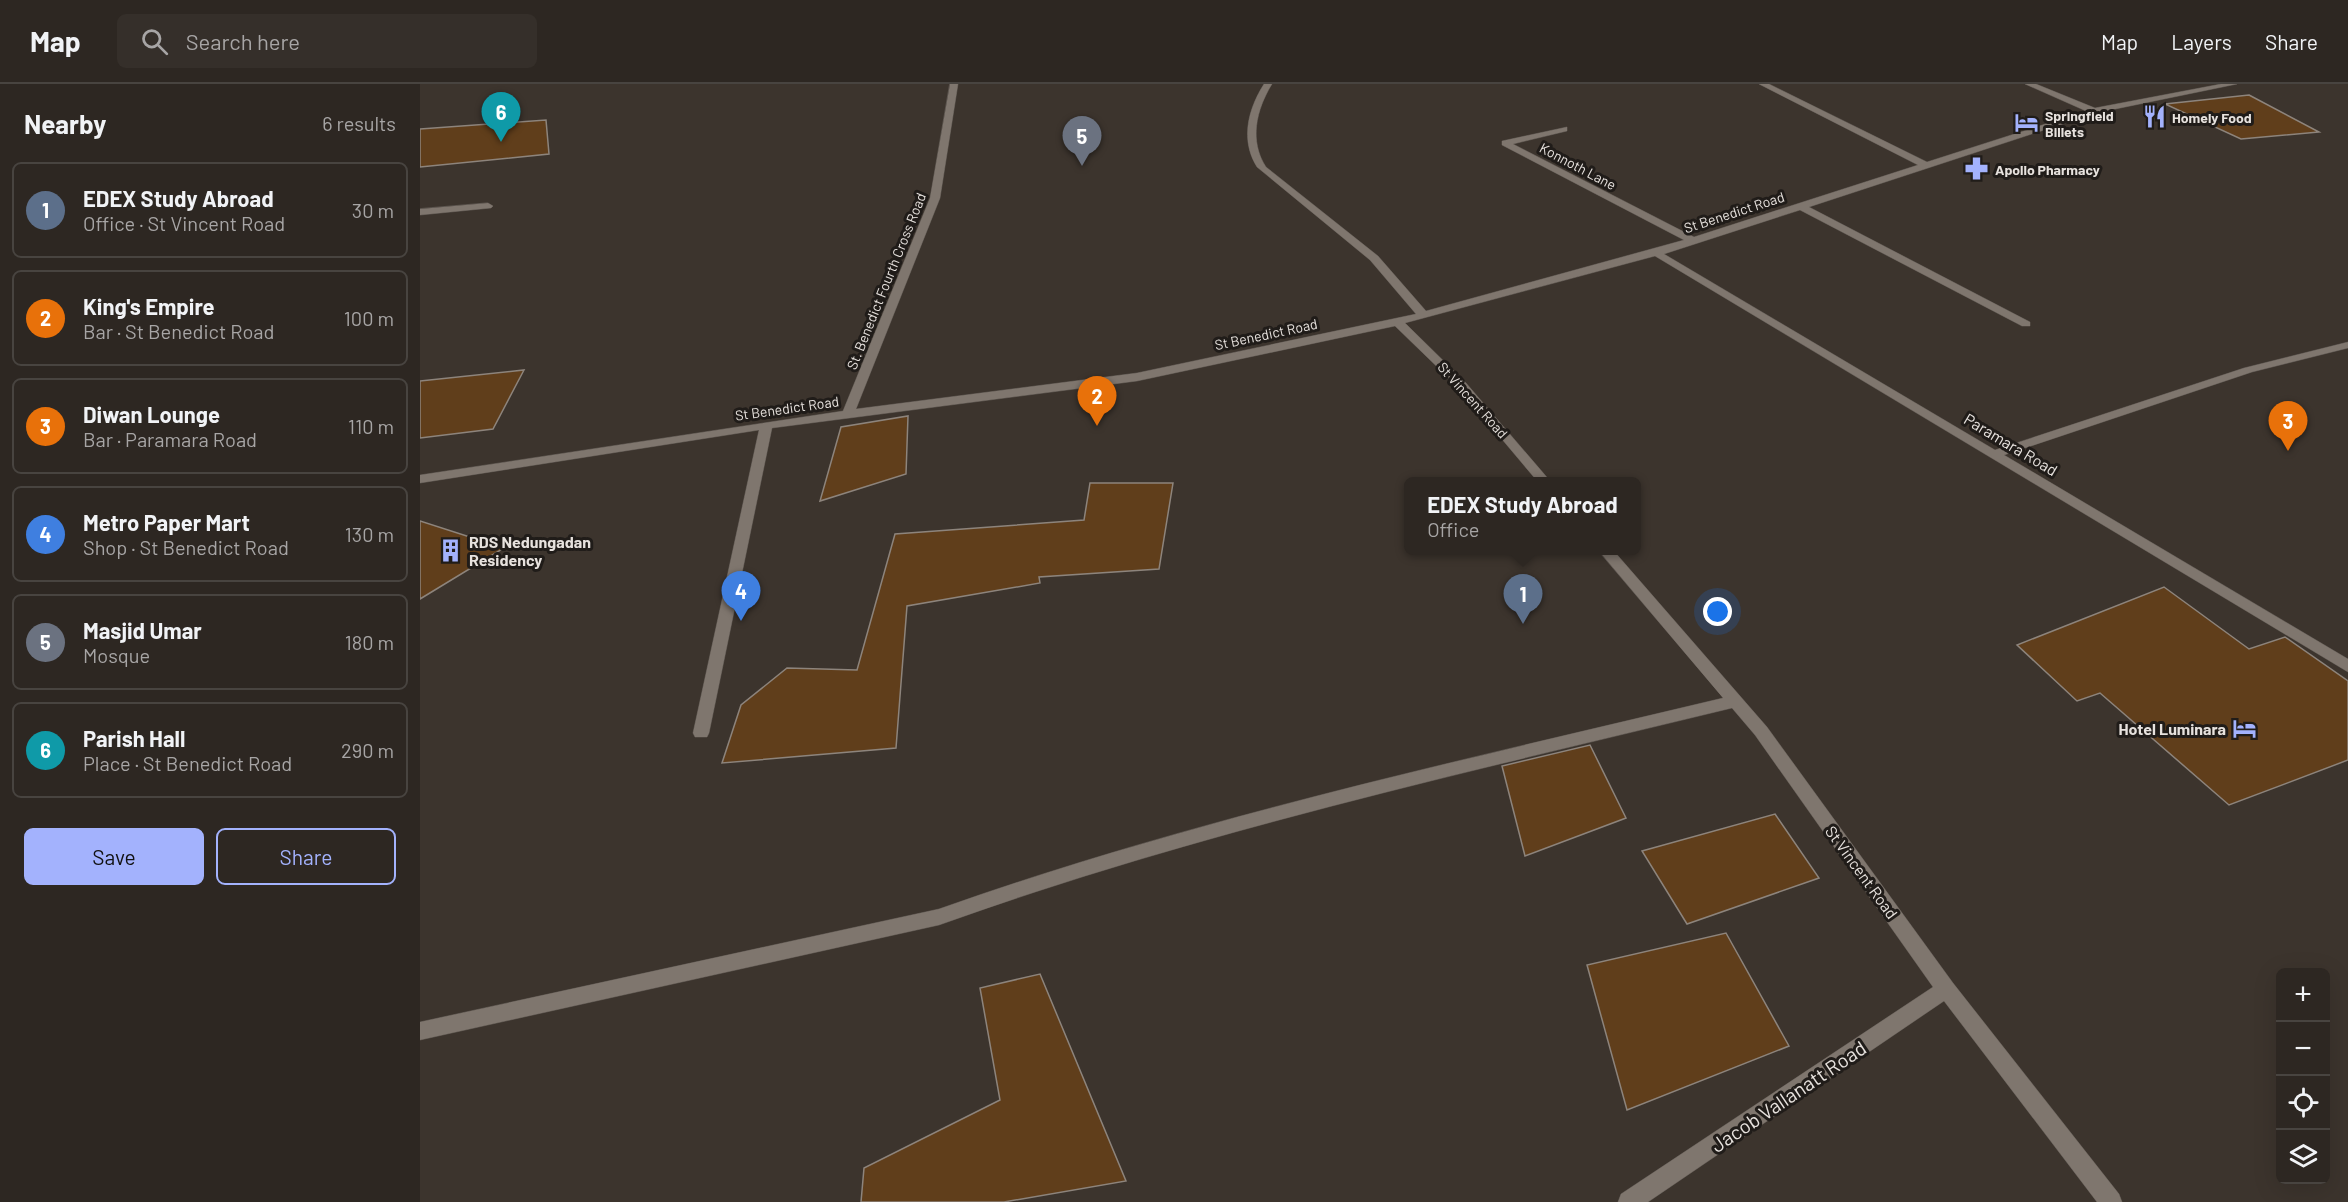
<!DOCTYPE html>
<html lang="en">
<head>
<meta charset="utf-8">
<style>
  body { margin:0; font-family:Barlow,sans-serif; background:#352f2a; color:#f1f3f6 }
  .controls { position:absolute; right:18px; bottom:18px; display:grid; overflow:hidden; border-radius:9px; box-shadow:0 6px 24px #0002 }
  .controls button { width:54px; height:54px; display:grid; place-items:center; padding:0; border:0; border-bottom:2px solid #484440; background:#2d2722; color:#f1f3f6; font:30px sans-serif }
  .you { position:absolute; left:1298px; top:528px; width:21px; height:21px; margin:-15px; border:4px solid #fff; border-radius:50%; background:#1a73e8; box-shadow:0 0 0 9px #1a73e833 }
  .badge { display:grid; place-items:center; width:39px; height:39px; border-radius:50%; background:#a3b2fd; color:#fff; font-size:20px; font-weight:700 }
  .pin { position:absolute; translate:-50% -50px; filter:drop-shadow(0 2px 3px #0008) }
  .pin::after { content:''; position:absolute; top:32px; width:21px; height:18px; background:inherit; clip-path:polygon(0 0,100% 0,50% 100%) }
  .popup { position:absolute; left:984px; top:393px; width:237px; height:78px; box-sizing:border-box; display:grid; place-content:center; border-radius:9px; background:#2d2722; filter:drop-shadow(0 2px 4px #0005); font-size:20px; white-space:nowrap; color:#a7a5a5 }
  .popup b { font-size:22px; color:#f1f3f6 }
  .popup::after { content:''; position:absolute; left:50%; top:100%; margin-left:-12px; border:12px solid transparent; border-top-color:#2d2722 }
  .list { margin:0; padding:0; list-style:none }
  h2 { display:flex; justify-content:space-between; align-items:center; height:78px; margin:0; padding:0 24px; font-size:26px }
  h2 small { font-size:20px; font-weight:400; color:#a7a5a5 }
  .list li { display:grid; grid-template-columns:39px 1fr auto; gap:18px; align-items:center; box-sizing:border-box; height:96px; margin:0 12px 12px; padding:0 12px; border:2px solid #484440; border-radius:9px }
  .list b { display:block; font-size:22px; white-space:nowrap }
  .list p { margin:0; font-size:20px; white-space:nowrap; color:#a7a5a5 }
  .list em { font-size:20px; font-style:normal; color:#a7a5a5 }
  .actions { display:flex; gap:12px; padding:18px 24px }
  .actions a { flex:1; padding:14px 0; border:2px solid #a3b2fd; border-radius:9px; text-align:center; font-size:21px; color:#a3b2fd }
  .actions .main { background:#a3b2fd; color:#111 }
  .icon { flex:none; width:33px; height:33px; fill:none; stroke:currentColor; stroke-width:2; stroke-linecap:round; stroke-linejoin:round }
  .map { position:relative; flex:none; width:1928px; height:1118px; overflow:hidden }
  header { display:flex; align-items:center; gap:36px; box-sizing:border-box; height:84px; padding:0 30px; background:#2d2722; border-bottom:2px solid #484440 }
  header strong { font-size:28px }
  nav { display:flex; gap:33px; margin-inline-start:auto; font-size:21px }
  .search { width:420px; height:54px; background:#352f2a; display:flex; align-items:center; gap:15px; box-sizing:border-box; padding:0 21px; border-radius:9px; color:#a7a5a5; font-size:22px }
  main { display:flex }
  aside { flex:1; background:#2d2722 }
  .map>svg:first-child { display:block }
  .building { fill:#603e1b; stroke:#8d847c; stroke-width:1.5 }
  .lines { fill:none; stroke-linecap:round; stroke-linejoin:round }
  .minor-casing { stroke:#5a534d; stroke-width:1 }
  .minor { fill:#7f766e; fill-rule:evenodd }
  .labels { text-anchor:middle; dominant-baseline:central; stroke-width:6; stroke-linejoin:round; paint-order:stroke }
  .far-poi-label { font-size:14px; font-weight:bold; fill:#e7e2de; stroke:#201c19; text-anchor:start }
  .far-street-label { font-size:14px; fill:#e7e2de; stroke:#201c19 }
  .street-label { font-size:16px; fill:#e7e2de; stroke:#201c19 }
  .poi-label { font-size:16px; font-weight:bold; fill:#e7e2de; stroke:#201c19; text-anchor:start }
  .near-street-label { font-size:20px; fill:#e7e2de; stroke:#201c19 }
</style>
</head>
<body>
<header>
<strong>Map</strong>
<div class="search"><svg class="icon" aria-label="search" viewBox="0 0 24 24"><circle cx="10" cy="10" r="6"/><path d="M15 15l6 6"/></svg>Search here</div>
<nav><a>Map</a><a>Layers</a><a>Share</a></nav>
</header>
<main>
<aside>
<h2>Nearby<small>6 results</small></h2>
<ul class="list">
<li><span class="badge" style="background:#5c6f8a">1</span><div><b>EDEX Study Abroad</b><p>Office · St Vincent Road</p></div><em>30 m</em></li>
<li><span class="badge" style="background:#e8710a">2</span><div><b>King's Empire</b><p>Bar · St Benedict Road</p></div><em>100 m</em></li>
<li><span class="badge" style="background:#e8710a">3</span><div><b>Diwan Lounge</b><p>Bar · Paramara Road</p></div><em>110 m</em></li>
<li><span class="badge" style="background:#3f7fe0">4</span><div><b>Metro Paper Mart</b><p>Shop · St Benedict Road</p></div><em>130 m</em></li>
<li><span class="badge" style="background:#6b7280">5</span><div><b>Masjid Umar</b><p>Mosque</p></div><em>180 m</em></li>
<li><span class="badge" style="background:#0f9aa8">6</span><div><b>Parish Hall</b><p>Place · St Benedict Road</p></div><em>290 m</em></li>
</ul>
<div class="actions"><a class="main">Save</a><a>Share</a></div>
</aside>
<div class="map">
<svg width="1928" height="1118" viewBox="0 0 1928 1118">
  <rect width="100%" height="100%" fill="#3c342d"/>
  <!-- building -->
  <path class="building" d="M1829,11L1899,48L1821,55L1745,20Z
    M126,36L129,70L0,83V45Z
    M104,286L73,345L0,354V297Z
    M488,332L486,390L400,417L421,343Z
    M670,399H753L739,485L619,493L620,499L487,522L476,664L302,679L321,621L367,584L437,586L475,450L664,436Z
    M0,437L84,464L0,515Z
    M1744,503L1829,565L1865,553L1928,597V676L1809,721L1680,609L1657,617L1597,561Z
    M1170,661L1206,734L1105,772L1082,682Z
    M1355,730L1399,794L1267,840L1222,767Z
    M1306,849L1369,962L1207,1026L1167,881Z
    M620,890L706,1097L584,1118H441L444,1084L580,1016L560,904Z"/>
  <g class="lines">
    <defs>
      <path id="minor" d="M530,0H538L520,114L436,325L717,289L996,230L950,176L837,83C820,56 828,25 844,0H852C836,26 829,57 846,83L958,172L1006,227L1264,156L1082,61V57L1147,43V47L1093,60L1274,153L1498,81L1339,0H1349L1507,78L1666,27L1605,0H1616L1675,24L1801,0H1817L1676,29L1389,123L1610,238V242H1602L1380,126L1244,170L1575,366L1824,284L1928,258V264L1832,288L1584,371L1928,575V588L1235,172L985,239L1046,299L1131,398H1118L1038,303L975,242L717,297L352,344L289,649L287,653H275L273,649L339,346L0,399V391L423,327L510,114Z
        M68,119L73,122L71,124L0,131V125Z
        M1178,466H1193L1347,643L1533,899L1699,1110L1702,1118H1677L1524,917L1228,1118H1198L1201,1110L1513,903L1335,651L1312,624C1045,689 777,748 519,841L0,956V938L519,825C775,734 1040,677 1303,614Z"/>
    </defs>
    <!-- minor casing -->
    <use href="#minor" class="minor-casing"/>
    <!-- minor -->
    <use href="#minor" class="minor"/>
  </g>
  <!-- icons -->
  <defs>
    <symbol id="restaurant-bare" viewBox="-9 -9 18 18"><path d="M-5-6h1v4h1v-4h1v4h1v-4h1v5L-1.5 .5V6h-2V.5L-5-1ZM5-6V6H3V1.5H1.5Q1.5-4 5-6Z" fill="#a3b2fd" stroke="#201c19" stroke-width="2.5" paint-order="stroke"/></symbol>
    <symbol id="hotel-bare" viewBox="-9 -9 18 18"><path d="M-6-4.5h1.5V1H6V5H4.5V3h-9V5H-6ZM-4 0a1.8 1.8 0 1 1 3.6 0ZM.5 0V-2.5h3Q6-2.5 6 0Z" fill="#a3b2fd" stroke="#201c19" stroke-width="2.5" paint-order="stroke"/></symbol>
    <symbol id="pharmacy-bare" viewBox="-9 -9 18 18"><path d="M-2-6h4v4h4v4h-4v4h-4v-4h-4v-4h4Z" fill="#a3b2fd" stroke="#201c19" stroke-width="2.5" paint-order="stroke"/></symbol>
    <symbol id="building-bare" viewBox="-9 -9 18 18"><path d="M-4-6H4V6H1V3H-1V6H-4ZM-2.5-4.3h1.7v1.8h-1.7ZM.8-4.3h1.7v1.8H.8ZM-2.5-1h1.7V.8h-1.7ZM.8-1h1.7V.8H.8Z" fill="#a3b2fd" stroke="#201c19" stroke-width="2.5" paint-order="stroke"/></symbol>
  </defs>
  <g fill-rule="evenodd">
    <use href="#restaurant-bare" x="1718" y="16" width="33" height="33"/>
    <use href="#hotel-bare" x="1590" y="22" width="33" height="33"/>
    <use href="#pharmacy-bare" x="1540" y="68" width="33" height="33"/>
    <use href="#building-bare" x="14" y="450" width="33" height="33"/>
    <use href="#hotel-bare" x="1808" y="628" width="33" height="33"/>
  </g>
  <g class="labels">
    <!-- far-poi labels -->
    <g class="far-poi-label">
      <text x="1625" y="31">Springfield<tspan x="1625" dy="16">Billets</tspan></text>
      <text x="1752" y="33">Homely Food</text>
      <text x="1575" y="85">Apollo Pharmacy</text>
    </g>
    <!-- far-street labels -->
    <g class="far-street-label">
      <text transform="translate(1158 82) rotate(28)">Konnoth Lane</text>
      <text transform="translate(1314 128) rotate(-18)">St Benedict Road</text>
      <text transform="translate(466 197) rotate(-68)">St. Benedict Fourth Cross Road</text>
      <text transform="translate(846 250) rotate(-12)">St Benedict Road</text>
      <text transform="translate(1053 316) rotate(48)">St Vincent Road</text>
      <text transform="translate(367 324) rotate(-8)">St Benedict Road</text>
    </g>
    <!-- street labels -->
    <g class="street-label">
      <text transform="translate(1591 360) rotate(31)">Paramara Road</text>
      <text transform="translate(1442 788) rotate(54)">St Vincent Road</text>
    </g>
    <!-- poi labels -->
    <g class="poi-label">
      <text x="49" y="457">RDS Nedungadan<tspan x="49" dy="18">Residency</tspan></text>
      <text x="1806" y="644" text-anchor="end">Hotel Luminara</text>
    </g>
    <!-- near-street labels -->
    <g class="near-street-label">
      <text transform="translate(1368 1012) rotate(-34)">Jacob Vallanatt Road</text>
    </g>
  </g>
</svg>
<div class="controls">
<button>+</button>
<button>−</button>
<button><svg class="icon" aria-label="locate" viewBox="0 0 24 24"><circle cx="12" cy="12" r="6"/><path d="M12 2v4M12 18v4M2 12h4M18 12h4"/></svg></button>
<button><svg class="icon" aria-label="layers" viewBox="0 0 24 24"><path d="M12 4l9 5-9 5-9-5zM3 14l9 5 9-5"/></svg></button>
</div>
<div class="you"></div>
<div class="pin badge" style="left:1103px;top:540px;background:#5c6f8a">1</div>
<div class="popup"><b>EDEX Study Abroad</b>Office</div>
<div class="pin badge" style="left:677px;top:342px;background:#e8710a">2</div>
<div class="pin badge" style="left:1868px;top:367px;background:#e8710a">3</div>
<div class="pin badge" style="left:321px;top:537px;background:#3f7fe0">4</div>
<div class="pin badge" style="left:662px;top:82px;background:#6b7280">5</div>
<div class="pin badge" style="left:81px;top:58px;background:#0f9aa8">6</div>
</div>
</main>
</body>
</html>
